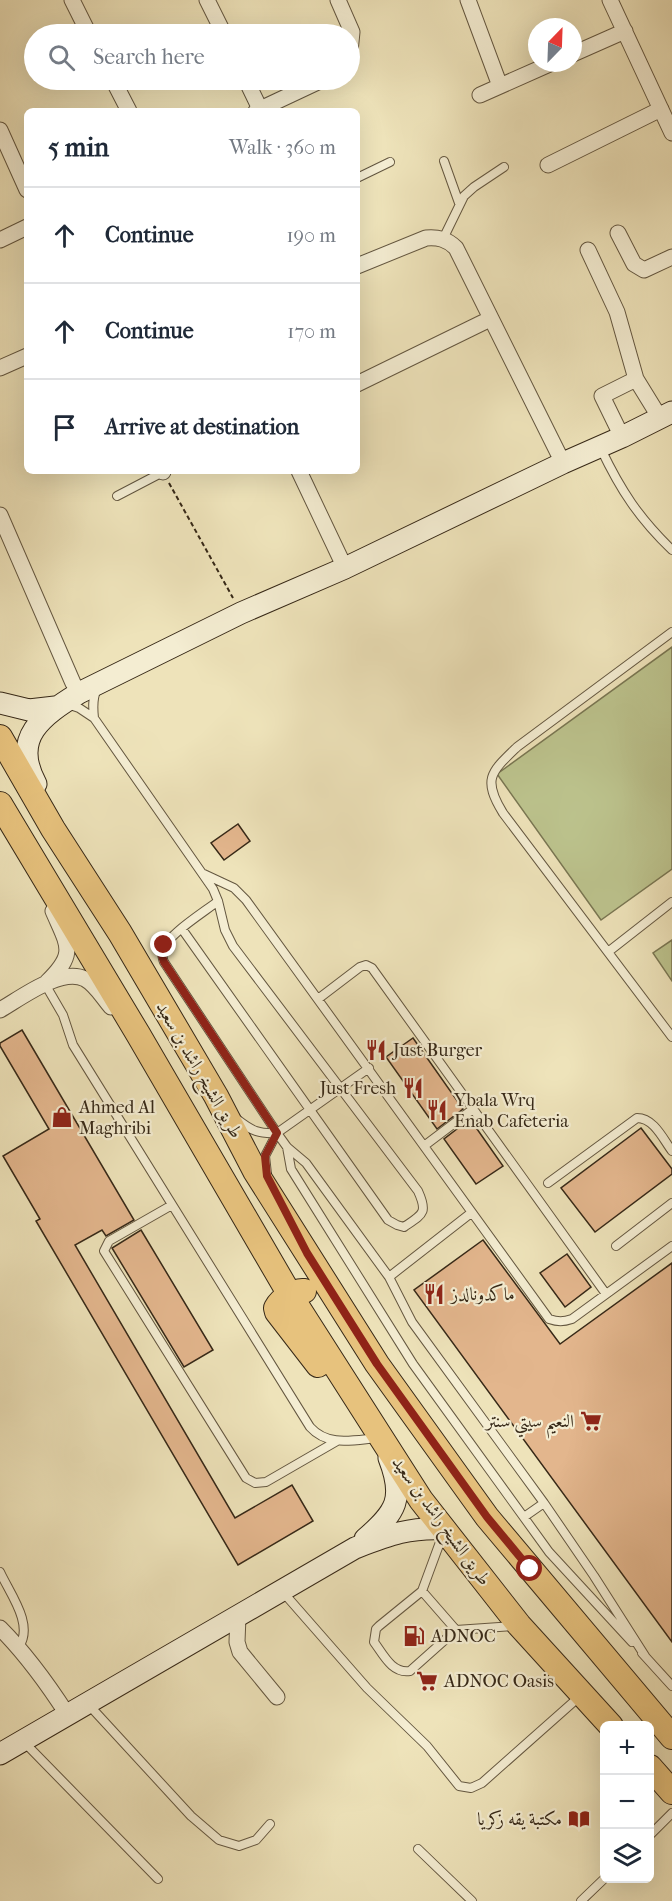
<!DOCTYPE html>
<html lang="en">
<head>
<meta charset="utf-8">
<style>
  body { margin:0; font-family:"IM FELL French Canon",Amiri,serif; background:#f2f2f3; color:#1f2937 }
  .controls { position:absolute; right:18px; bottom:18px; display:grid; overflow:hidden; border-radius:9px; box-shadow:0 6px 24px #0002 }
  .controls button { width:54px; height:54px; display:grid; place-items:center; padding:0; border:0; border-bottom:2px solid #e0e1e3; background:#fff; color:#1f2937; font:30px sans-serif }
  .compass { position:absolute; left:528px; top:18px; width:54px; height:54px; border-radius:50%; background:#fff; box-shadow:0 6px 24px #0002; rotate:23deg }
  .stop { position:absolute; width:18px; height:18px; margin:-14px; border:4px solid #8f2418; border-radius:50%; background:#fff }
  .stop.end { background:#8f2418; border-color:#fff; box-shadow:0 2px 6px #0008 }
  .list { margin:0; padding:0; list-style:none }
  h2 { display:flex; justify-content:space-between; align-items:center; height:78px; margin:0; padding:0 24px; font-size:26px }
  h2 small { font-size:20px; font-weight:400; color:#747a83 }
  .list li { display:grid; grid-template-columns:39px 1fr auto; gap:18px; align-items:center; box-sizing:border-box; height:96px; padding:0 24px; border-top:2px solid #e0e1e3 }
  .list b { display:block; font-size:22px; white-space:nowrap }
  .list em { font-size:20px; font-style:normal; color:#747a83 }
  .icon { flex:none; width:33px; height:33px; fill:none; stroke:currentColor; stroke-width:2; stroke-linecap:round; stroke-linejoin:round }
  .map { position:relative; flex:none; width:672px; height:1901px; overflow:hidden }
  .search { position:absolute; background:#fff; box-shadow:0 6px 24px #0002; left:24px; top:24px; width:336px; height:66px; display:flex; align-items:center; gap:15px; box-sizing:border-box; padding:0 21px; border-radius:33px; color:#747a83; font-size:22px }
  .panel { position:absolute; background:#fff; box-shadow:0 6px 24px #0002; left:24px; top:108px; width:336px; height:366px; border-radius:9px }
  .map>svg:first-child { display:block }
  .pitch { fill:#bcc38d; stroke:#797652; stroke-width:1.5 }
  .building { fill:#e3b68d; stroke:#362817; stroke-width:1.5 }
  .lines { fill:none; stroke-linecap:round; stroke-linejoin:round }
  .lane-casing { stroke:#645740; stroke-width:10 }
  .street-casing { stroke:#645740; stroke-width:17 }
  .secondary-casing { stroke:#362817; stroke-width:23 }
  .primary-casing { stroke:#362817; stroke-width:26 }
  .path { stroke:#362817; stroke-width:2; stroke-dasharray:4.5 3; stroke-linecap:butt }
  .lane { stroke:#f4edd2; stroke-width:8 }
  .street { stroke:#f4edd2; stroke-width:15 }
  .secondary { stroke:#f4edd2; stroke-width:21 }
  .primary { stroke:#e7c27d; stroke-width:24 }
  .route { stroke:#8f2418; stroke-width:8 }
  .labels { text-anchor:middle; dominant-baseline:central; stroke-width:4.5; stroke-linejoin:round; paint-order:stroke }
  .poi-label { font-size:18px; fill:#362817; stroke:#f4edd2; text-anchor:start }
  .street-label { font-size:18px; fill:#362817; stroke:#f4edd2 }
</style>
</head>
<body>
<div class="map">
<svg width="672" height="1901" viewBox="0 0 672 1901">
  <rect width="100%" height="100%" fill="#eee3ba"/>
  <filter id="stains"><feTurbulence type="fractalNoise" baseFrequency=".00333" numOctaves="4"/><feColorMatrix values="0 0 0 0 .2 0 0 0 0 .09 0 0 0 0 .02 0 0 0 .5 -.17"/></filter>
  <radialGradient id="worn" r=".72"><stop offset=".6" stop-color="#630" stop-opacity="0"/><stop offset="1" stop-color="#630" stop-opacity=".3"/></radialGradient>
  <!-- pitch -->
  <path class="pitch" d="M672,647V869L601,920L497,774Z
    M672,940V981L653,953Z"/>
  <!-- building -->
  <path class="building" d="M238,824L250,841L224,860L211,843Z
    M22,1030L134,1220L106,1236L102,1230L75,1245L235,1518L292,1485L313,1521L238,1565L36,1221L40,1219L3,1156L49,1129L0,1046V1043Z
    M413,1038L463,1109L437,1129L386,1057Z
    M470,1119L503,1166L476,1184L444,1139Z
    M641,1128L672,1169V1174L595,1232L561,1188Z
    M141,1230L213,1350L184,1367L112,1248Z
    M483,1240L560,1344L672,1263V1642L414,1290Z
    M567,1254L591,1287L565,1307L540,1273Z"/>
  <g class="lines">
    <defs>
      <path id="lane" d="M444,161L459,203
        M357,178L390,162
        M443,239L464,196L474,187L504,167
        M601,449C621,491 639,518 672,550
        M117,496L163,472
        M672,632L517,747C491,772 482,779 503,813L672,1037
        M97,689C92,698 93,709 94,718L213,889L218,901L225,930L233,946L418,1191C428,1213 423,1214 404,1227L397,1225L388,1220L182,929
        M67,704L79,708L94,718
        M204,874L234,888L246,900L549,1319C558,1322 563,1322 572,1319L672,1246
        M218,901C206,911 163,937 162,953C162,954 163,960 164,962L277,1133L287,1147L306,1163L389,1277L412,1322L544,1503L594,1576L645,1656
        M608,952L672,902
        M45,984L63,1015L73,1045L310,1427C328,1447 353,1440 378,1438
        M318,999L360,967L366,965L372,968L606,1294
        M238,1120C252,1131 259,1134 277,1133
        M424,1146L473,1109
        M287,1147L291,1169L413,1364L549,1552L632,1642
        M267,1174L265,1156L277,1133L369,1068
        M548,1183L637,1118C654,1118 663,1139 672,1151
        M172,1205L109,1241L104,1251L246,1478L255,1483L266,1482L337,1441
        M616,1246L672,1203
        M389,1277L471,1213
        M524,1517L544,1503
        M443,1534L422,1591L379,1626L376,1629L374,1642C383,1654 392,1674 410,1671L456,1630
        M0,1572C10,1594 34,1624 19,1647
        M282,1591L367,1688L427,1746L459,1786L471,1788L482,1783L579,1697
        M422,1591L456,1630L513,1626
        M642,1653L672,1686
        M88,1704L191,1816L219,1840L239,1846L256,1840L270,1824
        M24,1742L158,1879
        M650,1835L672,1813
        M418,1849L472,1901
        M581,1901L605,1878"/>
      <path id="street" d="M72,0L89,34
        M207,0L224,34
        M338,0L352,32L350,52
        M468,0L500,86
        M610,0L672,133
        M573,54L625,31
        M113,80L129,111
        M246,80L261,111
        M480,95L552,63
        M256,111L322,80
        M0,130L27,190
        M548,165L661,109
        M618,233L634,264L644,270L672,257
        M0,240L27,227
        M588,250L617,312L636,379
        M357,266L426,238C438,237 447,239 456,248L563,463
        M0,368L27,356
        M357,384L490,319
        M622,437L602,396L636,379L660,418
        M163,471V472
        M299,471L345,568
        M0,515L73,683L79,693
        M47,982C77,953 68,946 53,911
        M0,1010C21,998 61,967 85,979C96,985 103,998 111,1007
        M238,1616L237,1642L240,1652L277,1697
        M0,1628C26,1654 47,1683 67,1714"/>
      <path id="secondary" d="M0,703L29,710L55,707
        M36,784C11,737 42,716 79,693L241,613L345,568L563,463L622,437L672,412
        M365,1539C396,1512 405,1499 389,1458
        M0,1754L355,1548C389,1535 409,1527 445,1529"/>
      <path id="primary" d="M0,737L53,829L120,933L216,1096L255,1171L377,1364L487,1517L672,1737
        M0,804L138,1034L290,1295L421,1500L519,1625L611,1726
        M304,1291C294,1290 281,1299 276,1308L277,1312L318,1365
        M650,1767L672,1792"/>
    </defs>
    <!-- lane casing -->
    <use href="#lane" class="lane-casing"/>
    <!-- street casing -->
    <use href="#street" class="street-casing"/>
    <!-- secondary casing -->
    <use href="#secondary" class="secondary-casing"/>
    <!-- primary casing -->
    <use href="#primary" class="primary-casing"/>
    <!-- path -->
    <path class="path" d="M169,483L233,598"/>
    <!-- lane -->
    <use href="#lane" class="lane"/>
    <!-- street -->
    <use href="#street" class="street"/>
    <!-- secondary -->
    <use href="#secondary" class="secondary"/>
    <!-- primary -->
    <use href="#primary" class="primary"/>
  </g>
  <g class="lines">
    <!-- route -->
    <path class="route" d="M164,945L161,953L164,962L277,1133L265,1156L267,1176L307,1253L377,1364L487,1517L530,1569"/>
  </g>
  <!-- icons -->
  <defs>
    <symbol id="restaurant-bare" viewBox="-9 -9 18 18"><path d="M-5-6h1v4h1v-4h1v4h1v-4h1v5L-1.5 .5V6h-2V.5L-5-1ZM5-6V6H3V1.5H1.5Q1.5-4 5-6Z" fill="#8f2418" stroke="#f4edd2" stroke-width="2.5" paint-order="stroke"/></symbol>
    <symbol id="shop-bare" viewBox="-9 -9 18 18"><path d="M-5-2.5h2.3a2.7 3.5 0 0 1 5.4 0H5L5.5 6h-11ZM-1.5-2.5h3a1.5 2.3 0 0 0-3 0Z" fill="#8f2418" stroke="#f4edd2" stroke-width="2.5" paint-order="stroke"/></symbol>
    <symbol id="supermarket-bare" viewBox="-9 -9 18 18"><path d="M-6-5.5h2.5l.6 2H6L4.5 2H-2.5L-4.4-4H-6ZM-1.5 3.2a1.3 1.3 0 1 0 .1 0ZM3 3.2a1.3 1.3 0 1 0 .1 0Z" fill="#8f2418" stroke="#f4edd2" stroke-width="2.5" paint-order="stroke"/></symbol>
    <symbol id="fuel-bare" viewBox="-9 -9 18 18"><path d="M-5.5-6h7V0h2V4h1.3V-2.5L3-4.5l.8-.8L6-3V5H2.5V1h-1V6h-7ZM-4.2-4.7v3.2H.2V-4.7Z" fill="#8f2418" stroke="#f4edd2" stroke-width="2.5" paint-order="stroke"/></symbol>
    <symbol id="library-bare" viewBox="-9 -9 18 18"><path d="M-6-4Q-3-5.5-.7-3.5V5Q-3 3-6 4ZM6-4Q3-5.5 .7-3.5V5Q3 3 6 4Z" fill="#8f2418" stroke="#f4edd2" stroke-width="2.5" paint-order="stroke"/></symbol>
  </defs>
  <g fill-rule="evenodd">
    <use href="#restaurant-bare" x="361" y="1035" width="30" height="30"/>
    <use href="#restaurant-bare" x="398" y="1073" width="30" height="30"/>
    <use href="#restaurant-bare" x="422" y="1095" width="30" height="30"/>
    <use href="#shop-bare" x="47" y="1102" width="30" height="30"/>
    <use href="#restaurant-bare" x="419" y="1279" width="30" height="30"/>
    <use href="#supermarket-bare" x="576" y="1406" width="30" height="30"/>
    <use href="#fuel-bare" x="399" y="1621" width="30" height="30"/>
    <use href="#supermarket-bare" x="412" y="1666" width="30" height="30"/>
    <use href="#library-bare" x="564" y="1804" width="30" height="30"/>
  </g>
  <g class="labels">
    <!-- poi labels -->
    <g class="poi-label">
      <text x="393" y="1050">Just Burger</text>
      <text x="396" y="1088" text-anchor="end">Just Fresh</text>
      <text x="454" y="1100">Ybala Wrq<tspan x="454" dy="21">Enab Cafeteria</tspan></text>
      <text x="79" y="1107">Ahmed Al<tspan x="79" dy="21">Maghribi</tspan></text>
      <text x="451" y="1294">ماكدونالدز</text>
      <text x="574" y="1421" text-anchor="end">النعيم سيتي سنتر</text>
      <text x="431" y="1636">ADNOC</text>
      <text x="444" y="1681">ADNOC Oasis</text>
      <text x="562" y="1819" text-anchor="end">مكتبة يقه زكريا</text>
    </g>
    <!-- street labels -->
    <g class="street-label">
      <text transform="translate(199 1070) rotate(60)">طريق الشيخ راشد بن سعيد</text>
      <text transform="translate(441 1521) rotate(54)">طريق الشيخ راشد بن سعيد</text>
    </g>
  </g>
  <rect width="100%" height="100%" filter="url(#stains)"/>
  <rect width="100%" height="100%" fill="url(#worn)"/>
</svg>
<div class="controls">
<button>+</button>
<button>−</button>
<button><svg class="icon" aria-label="layers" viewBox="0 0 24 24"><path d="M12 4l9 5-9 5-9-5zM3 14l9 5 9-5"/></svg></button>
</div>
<svg class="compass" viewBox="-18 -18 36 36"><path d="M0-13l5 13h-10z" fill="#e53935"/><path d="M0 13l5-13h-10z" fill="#747a83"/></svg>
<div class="stop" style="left:530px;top:1569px"></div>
<div class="stop end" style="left:164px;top:945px"></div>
<div class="search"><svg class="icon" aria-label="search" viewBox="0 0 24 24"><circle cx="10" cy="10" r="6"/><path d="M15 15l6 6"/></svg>Search here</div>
<section class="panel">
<h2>5 min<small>Walk · 360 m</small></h2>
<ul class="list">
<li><svg class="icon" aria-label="ahead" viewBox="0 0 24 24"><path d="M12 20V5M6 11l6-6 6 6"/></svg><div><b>Continue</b></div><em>190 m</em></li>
<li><svg class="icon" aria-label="ahead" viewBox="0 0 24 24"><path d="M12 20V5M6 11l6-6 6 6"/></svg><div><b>Continue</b></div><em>170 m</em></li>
<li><svg class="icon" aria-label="arrive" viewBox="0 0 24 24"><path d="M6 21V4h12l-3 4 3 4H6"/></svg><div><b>Arrive at destination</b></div></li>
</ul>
</section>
</div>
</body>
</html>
